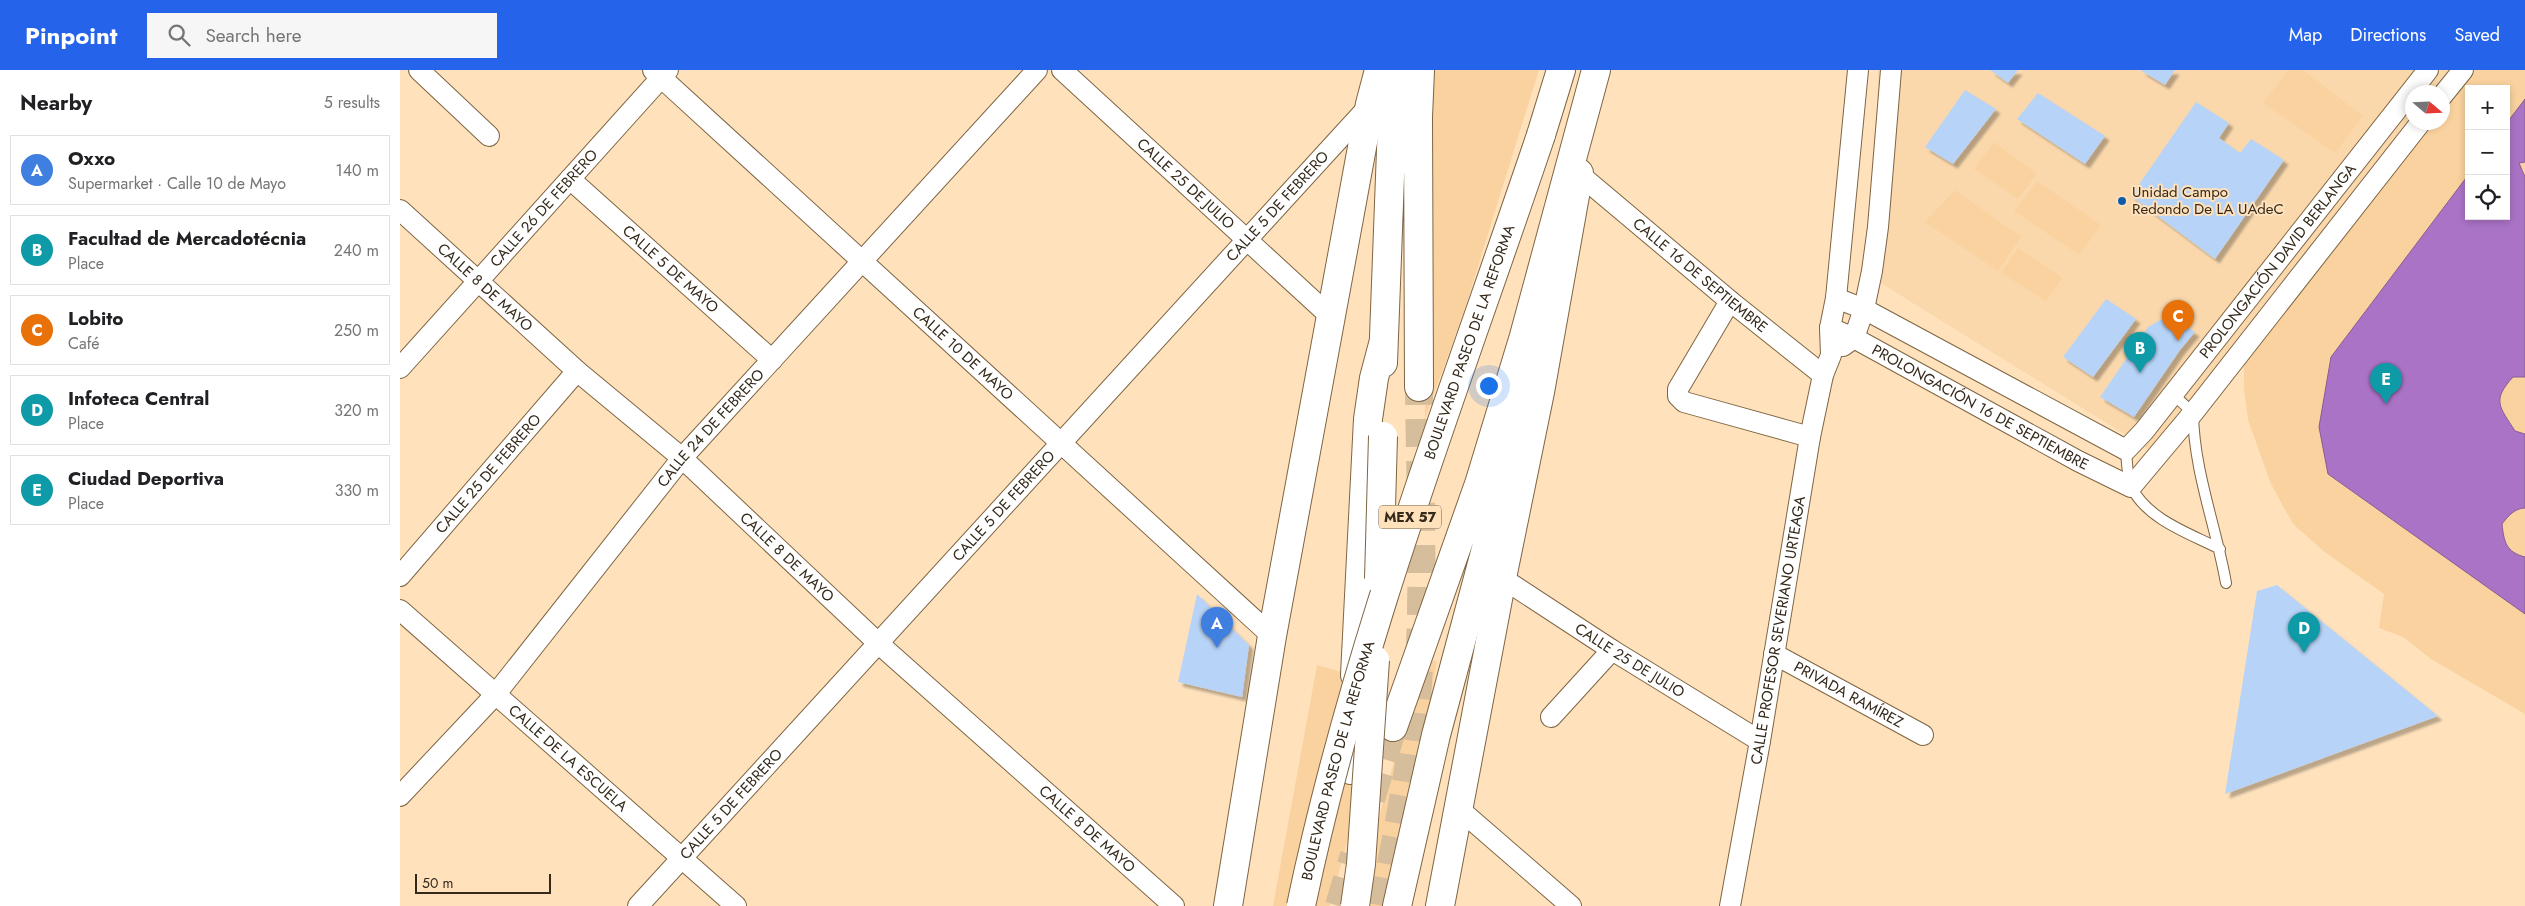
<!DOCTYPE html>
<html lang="en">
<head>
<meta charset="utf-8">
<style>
  body { margin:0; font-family:Jost,sans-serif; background:#f6f6f6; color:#202124 }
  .controls { position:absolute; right:15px; top:15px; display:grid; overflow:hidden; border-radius:0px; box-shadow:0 2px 8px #0003 }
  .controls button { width:45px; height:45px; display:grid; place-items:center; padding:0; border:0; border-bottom:1px solid #e0e0e0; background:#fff; color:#202124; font:25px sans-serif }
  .compass { position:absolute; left:2005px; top:15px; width:45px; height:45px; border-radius:50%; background:#fff; box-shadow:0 2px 8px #0003; rotate:109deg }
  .scale { position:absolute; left:15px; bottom:12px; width:136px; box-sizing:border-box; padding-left:5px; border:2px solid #34291b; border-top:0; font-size:14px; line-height:18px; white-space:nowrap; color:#34291b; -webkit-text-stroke:4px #ffe2bc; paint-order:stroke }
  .you { position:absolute; left:1088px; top:315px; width:18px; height:18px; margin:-12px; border:4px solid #fff; border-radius:50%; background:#1a73e8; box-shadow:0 0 0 8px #1a73e833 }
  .badge { display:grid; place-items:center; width:32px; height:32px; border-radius:50%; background:#2563eb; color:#fff; font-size:16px; font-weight:700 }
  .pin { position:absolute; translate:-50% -41px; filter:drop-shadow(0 1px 2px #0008) }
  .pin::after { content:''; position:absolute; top:26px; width:18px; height:15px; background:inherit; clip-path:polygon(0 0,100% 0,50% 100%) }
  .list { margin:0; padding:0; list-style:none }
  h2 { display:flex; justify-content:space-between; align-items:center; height:65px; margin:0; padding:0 20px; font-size:21px }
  h2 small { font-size:16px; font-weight:400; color:#757577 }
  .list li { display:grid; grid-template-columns:32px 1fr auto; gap:15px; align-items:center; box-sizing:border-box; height:70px; margin:0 10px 10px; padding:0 10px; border:1px solid #e0e0e0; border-radius:0px }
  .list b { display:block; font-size:19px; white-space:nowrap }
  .list p { margin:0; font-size:16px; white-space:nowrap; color:#757577 }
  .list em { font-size:16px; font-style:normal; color:#757577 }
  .icon { flex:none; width:28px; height:28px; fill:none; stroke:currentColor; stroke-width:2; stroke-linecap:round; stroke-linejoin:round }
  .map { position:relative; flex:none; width:2125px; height:836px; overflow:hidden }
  header { display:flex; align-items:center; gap:30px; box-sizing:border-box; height:70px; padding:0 25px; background:#2563eb; color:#fff }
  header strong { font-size:24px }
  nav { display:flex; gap:28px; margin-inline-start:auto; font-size:18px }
  .search { width:350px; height:45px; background:#f6f6f6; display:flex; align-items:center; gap:12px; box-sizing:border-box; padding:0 18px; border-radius:0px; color:#757577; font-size:19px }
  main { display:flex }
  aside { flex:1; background:#fff }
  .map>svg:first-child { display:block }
  .built { fill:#fad8ac }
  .green { fill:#fad29f; fill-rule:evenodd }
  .water { fill:#ab73c6; stroke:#875d93 }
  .building { fill:#b7d4f8; filter:url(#shadow) }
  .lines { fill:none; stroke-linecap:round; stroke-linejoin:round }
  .highway-tunnel { stroke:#d6bd9c; stroke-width:28; stroke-dasharray:28 14; stroke-linecap:butt }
  .lane-casing { stroke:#7e6543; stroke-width:12 }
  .street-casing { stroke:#7e6543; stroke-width:22 }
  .secondary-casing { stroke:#7e6543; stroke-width:30 }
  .highway-casing { stroke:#7e6543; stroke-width:30 }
  .lane { stroke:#fff; stroke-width:10 }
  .street { stroke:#fff; stroke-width:20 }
  .secondary { stroke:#fff; stroke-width:28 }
  .highway { stroke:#fff; stroke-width:28 }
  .highway-bridge-casing { stroke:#7e6543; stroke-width:30; stroke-linecap:butt }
  .highway-bridge { stroke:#fff; stroke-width:28 }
  .poi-dot { fill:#0e5caa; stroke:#ffe2bc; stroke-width:2 }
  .labels { text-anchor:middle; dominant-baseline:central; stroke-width:4; stroke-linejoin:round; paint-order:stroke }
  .shield { fill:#ffe2bc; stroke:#71604b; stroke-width:1 }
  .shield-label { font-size:14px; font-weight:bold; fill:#34291b }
  .street-label { font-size:15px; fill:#34291b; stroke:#ffe2bc }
  .poi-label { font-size:15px; fill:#34291b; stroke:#ffe2bc; text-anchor:start }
</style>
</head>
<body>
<header>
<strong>Pinpoint</strong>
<div class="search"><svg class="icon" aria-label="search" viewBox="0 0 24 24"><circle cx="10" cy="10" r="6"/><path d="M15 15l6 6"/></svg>Search here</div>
<nav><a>Map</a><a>Directions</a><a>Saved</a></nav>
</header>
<main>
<aside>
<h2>Nearby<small>5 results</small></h2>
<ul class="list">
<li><span class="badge" style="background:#3f7fe0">A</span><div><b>Oxxo</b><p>Supermarket · Calle 10 de Mayo</p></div><em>140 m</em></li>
<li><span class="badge" style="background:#0f9aa8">B</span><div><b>Facultad de Mercadotécnia</b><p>Place</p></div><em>240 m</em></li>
<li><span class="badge" style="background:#e8710a">C</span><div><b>Lobito</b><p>Café</p></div><em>250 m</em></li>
<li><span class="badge" style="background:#0f9aa8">D</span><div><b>Infoteca Central</b><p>Place</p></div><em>320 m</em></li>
<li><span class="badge" style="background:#0f9aa8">E</span><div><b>Ciudad Deportiva</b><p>Place</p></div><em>330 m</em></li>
</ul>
</aside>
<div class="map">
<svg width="2125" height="836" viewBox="0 0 2125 836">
  <defs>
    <filter id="shadow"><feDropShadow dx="4.5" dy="4.5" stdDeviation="1" flood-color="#0004"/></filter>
  </defs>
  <rect width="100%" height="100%" fill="#ffe2bc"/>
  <!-- built -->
  <path class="built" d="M1478,0H2072L2042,22H2012V52L1766,390L1474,209Z"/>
  <!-- green -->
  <path class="green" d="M1025,0H1139L1065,238L1025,349L1022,50Z
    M1888,0H1903L1963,46L1935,83L1863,33Z
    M2070,0H2125V644L2031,589L2003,567L1979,558L1984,524L1926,483L1893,454L1871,414L1848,350L1844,318V287L2029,53L2042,52L2043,35ZM2069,19H2106V146H2069Z
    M1594,72L1637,104L1618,129L1574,99Z
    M1637,111L1701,155L1679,185L1614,141Z
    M1555,120L1621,167L1598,201L1525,152Z
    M1618,178L1663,208L1646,231L1601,203Z
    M1025,590L1037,591L1016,714L982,836H956L995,687Z
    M917,595L989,615L930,836H873Z"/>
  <!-- water -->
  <path class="water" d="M2125,29V92L2119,93L2125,107V307H2113C2091,331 2100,337 2115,361L2125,364V438C2115,438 2108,446 2102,454C2104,472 2106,482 2125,487V544L1928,404L1919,357L1931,287L2069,104V146H2106V54Z"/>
  <!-- building -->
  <path class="building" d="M1590,0H1618L1608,13Z
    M1740,0H1775L1765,15Z
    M1565,20L1596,39L1553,94L1525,77Z
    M1638,23L1705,66L1685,94L1617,49Z
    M1796,32L1829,53L1819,68L1840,83L1851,69L1884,90L1815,189L1731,126Z
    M1706,229L1736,249L1693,307L1663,287Z
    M1760,250L1778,252L1795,262L1780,280L1734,347L1700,327L1748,257Z
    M1877,515L2038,646L1825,724L1857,521Z
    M797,524L849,575L842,627L778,612Z"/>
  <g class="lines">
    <!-- highway-tunnel -->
    <path class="highway-tunnel" d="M971,729L993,657
      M939,836L954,785
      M983,836C996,767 1011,697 1017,627C1025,524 1020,420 1019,317"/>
    <defs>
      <path id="lane" d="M1773,324L1793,343C1794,402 1816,456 1826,513
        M1726,380C1727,392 1727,408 1732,418C1748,450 1791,464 1820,479"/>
      <g id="street">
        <path d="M19,0L89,66"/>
        <path id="s1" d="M253,0L872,566"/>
        <path id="s2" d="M662,0L931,247"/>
        <path d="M2042,26L2063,0"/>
        <path id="s3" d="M1179,104L1330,231L1423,305"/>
        <path id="s4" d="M170,109L372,290"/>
        <path id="s5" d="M0,140L177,301L282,388L478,573L774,836"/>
        <path id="s6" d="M1436,228L1464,239L1726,380L1744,361L2028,0"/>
        <path d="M1330,231L1278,319V326L1284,332L1410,367"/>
        <path id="s7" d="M1430,258L1454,268L1678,391L1731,417L1793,343L2021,52"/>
        <path d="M1443,276L1454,268L1464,239L1472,201L1478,157L1491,0"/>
        <path id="s8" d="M0,298L268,0"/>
        <path id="s9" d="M0,506L177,301"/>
        <path id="s10" d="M1102,508L1212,580L1360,671"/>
        <path id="s11" d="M0,540L336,836"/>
        <path id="s12" d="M1374,584L1523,665"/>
        <path d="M1151,647L1212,580"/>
        <path id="s13" d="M0,726L95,625L282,388L637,0"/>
        <path d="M1058,738L1171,836"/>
        <path id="s14" d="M238,836L970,35"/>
        <path id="s15" d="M1330,836L1360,671L1410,367L1423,305L1431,285L1430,258L1436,228L1458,0"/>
      </g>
      <path id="secondary" d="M828,836L872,566L970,34L979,0
        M1040,836L1102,508L1140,322L1179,103"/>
      <path id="highway" d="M1141,65L1161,0
        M983,293L994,0
        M1019,317L1018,47L1020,0
        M955,605L968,349L974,308L983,274
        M993,657L1079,414L1124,266L1196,0
        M951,700L953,651
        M997,836L1036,665L1140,277"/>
    </defs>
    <!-- lane casing -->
    <use href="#lane" class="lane-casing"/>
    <!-- street casing -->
    <use href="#street" class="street-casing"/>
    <!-- secondary casing -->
    <use href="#secondary" class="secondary-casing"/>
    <!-- highway casing -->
    <use href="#highway" class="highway-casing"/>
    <!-- lane -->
    <use href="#lane" class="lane"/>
    <!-- street -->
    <use href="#street" class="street"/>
    <!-- secondary -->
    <use href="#secondary" class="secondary"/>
    <!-- highway -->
    <use href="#highway" class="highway"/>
    <defs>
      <g id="highway-bridge">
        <path d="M979,509L983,366"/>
        <path id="s16" d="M901,836C956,572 1055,320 1141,65"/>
        <path d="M955,836L961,794L975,590"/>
      </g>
    </defs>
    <!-- highway-bridge casing -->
    <use href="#highway-bridge" class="highway-bridge-casing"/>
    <!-- highway-bridge -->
    <use href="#highway-bridge" class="highway-bridge"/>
  </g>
  <!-- markers -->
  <circle class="poi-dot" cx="1722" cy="131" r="5"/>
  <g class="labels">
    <!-- shield labels -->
    <rect class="shield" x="979" y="435.5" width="62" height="23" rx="4"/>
    <g class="shield-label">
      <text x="1010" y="447">MEX 57</text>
    </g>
    <!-- street labels -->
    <g class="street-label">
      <text stroke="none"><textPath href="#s2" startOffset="168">CALLE 25 DE JULIO</textPath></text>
      <text stroke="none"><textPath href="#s14" startOffset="948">CALLE 5 DE FEBRERO</textPath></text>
      <text stroke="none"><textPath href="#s8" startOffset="215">CALLE 26 DE FEBRERO</textPath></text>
      <text stroke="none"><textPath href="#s6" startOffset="570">PROLONGACIÓN DAVID BERLANGA</textPath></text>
      <text stroke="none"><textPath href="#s4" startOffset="135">CALLE 5 DE MAYO</textPath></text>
      <text stroke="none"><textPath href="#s3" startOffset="158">CALLE 16 DE SEPTIEMBRE</textPath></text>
      <text stroke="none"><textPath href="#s5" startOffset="115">CALLE 8 DE MAYO</textPath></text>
      <text stroke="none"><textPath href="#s16" startOffset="589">BOULEVARD PASEO DE LA REFORMA</textPath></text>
      <text stroke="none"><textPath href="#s1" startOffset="420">CALLE 10 DE MAYO</textPath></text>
      <text stroke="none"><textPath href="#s7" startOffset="170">PROLONGACIÓN 16 DE SEPTIEMBRE</textPath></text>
      <text stroke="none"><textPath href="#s13" startOffset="482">CALLE 24 DE FEBRERO</textPath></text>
      <text stroke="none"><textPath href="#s9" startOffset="135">CALLE 25 DE FEBRERO</textPath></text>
      <text stroke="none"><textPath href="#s14" startOffset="542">CALLE 5 DE FEBRERO</textPath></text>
      <text stroke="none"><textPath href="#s5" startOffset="520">CALLE 8 DE MAYO</textPath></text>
      <text stroke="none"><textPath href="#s15" startOffset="280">CALLE PROFESOR SEVERIANO URTEAGA</textPath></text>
      <text stroke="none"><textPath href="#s10" startOffset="152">CALLE 25 DE JULIO</textPath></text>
      <text stroke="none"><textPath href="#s12" startOffset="85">PRIVADA RAMÍREZ</textPath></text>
      <text stroke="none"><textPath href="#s11" startOffset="224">CALLE DE LA ESCUELA</textPath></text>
      <text stroke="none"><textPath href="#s16" startOffset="150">BOULEVARD PASEO DE LA REFORMA</textPath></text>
      <text stroke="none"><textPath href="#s14" startOffset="138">CALLE 5 DE FEBRERO</textPath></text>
      <text stroke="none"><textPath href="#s5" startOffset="925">CALLE 8 DE MAYO</textPath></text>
    </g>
    <!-- poi labels -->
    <g class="poi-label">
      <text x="1732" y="122">Unidad Campo<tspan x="1732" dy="17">Redondo De LA UAdeC</tspan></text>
    </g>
  </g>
</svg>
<div class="controls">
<button>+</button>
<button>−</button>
<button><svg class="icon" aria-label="locate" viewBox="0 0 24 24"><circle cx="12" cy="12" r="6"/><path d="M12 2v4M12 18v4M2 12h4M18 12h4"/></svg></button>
</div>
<svg class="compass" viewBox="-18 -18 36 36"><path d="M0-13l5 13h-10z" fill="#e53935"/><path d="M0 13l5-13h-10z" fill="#757577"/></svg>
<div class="scale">50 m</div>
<div class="you"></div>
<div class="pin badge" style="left:817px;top:578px;background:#3f7fe0">A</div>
<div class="pin badge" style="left:1740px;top:303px;background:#0f9aa8">B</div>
<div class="pin badge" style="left:1778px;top:271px;background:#e8710a">C</div>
<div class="pin badge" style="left:1904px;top:583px;background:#0f9aa8">D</div>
<div class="pin badge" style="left:1986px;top:334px;background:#0f9aa8">E</div>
</div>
</main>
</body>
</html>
